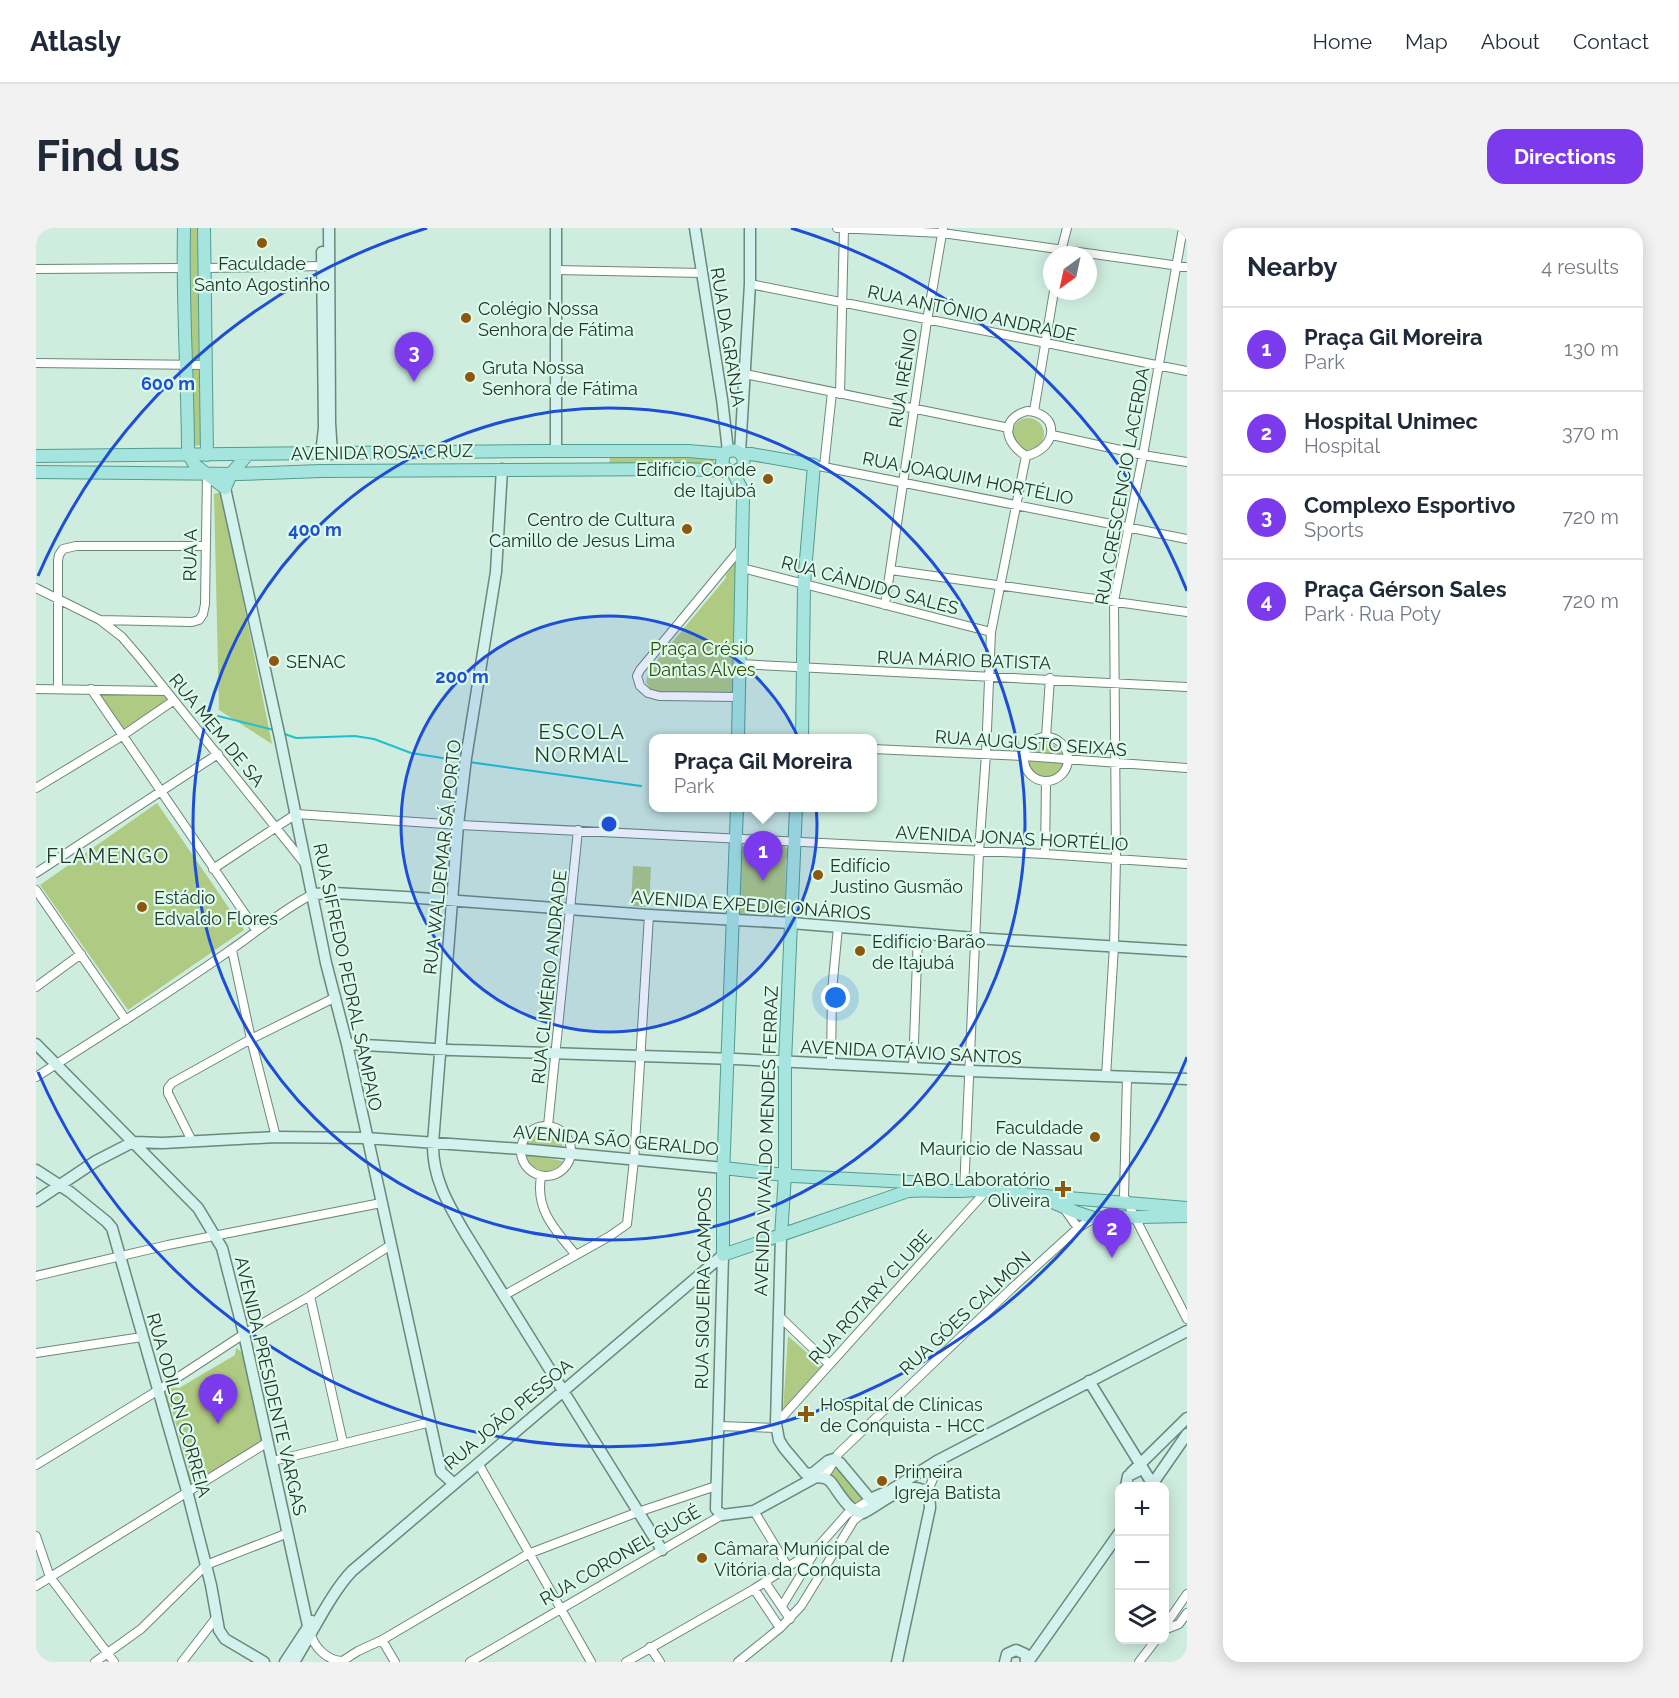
<!DOCTYPE html>
<html lang="en">
<head>
<meta charset="utf-8">
<style>
  body { margin:0; font-family:Raleway,sans-serif; background:#f2f2f3; color:#1f2937 }
  .controls { position:absolute; right:18px; bottom:18px; display:grid; overflow:hidden; border-radius:12px; box-shadow:0 3px 15px #0003 }
  .controls button { width:54px; height:54px; display:grid; place-items:center; padding:0; border:0; border-bottom:2px solid #e0e1e3; background:#fff; color:#1f2937; font:30px sans-serif }
  .compass { position:absolute; left:1007px; top:18px; width:54px; height:54px; border-radius:50%; background:#fff; box-shadow:0 3px 15px #0003; rotate:213deg }
  .you { position:absolute; left:800px; top:770px; width:21px; height:21px; margin:-15px; border:4px solid #fff; border-radius:50%; background:#1a73e8; box-shadow:0 0 0 9px #1a73e833 }
  .badge { display:grid; place-items:center; width:39px; height:39px; border-radius:50%; background:#7c3aed; color:#fff; font-size:20px; font-weight:700 }
  .pin { position:absolute; translate:-50% -50px; filter:drop-shadow(0 2px 3px #0008) }
  .pin::after { content:''; position:absolute; top:32px; width:21px; height:18px; background:inherit; clip-path:polygon(0 0,100% 0,50% 100%) }
  .popup { position:absolute; left:613px; top:506px; width:228px; height:78px; box-sizing:border-box; display:grid; place-content:center; border-radius:12px; background:#fff; filter:drop-shadow(0 2px 4px #0005); font-size:20px; white-space:nowrap; color:#747a83 }
  .popup b { font-size:22px; color:#1f2937 }
  .popup::after { content:''; position:absolute; left:50%; top:100%; margin-left:-12px; border:12px solid transparent; border-top-color:#fff }
  .list { margin:0; padding:0; list-style:none }
  h2 { display:flex; justify-content:space-between; align-items:center; height:78px; margin:0; padding:0 24px; font-size:26px }
  h2 small { font-size:20px; font-weight:400; color:#747a83 }
  .list li { display:grid; grid-template-columns:39px 1fr auto; gap:18px; align-items:center; box-sizing:border-box; height:84px; padding:0 24px; border-top:2px solid #e0e1e3 }
  .list b { display:block; font-size:22px; white-space:nowrap }
  .list p { margin:0; font-size:20px; white-space:nowrap; color:#747a83 }
  .list em { font-size:20px; font-style:normal; color:#747a83 }
  .icon { flex:none; width:33px; height:33px; fill:none; stroke:currentColor; stroke-width:2; stroke-linecap:round; stroke-linejoin:round }
  .map { position:relative; flex:none; width:1151px; height:1434px; overflow:hidden; border-radius:18px }
  header { display:flex; align-items:center; gap:36px; box-sizing:border-box; height:84px; padding:0 30px; background:#fff; border-bottom:2px solid #e0e1e3 }
  header strong { font-size:28px }
  nav { display:flex; gap:33px; margin-inline-start:auto; font-size:21px }
  .intro { display:flex; align-items:center; justify-content:space-between; box-sizing:border-box; height:144px; padding:0 36px }
  h1 { margin:0; font-size:42px }
  .button { padding:15px 27px; border-radius:18px; background:#7c3aed; color:#fff; font-size:21px; font-weight:700 }
  main { display:flex; gap:36px; padding:0 36px }
  aside { flex:1; background:#fff; border-radius:18px; box-shadow:0 3px 15px #0003 }
  .map>svg:first-child { display:block }
  .green { fill:#afca82 }
  .lines { fill:none; stroke-linecap:round; stroke-linejoin:round }
  .stream { stroke:#1ec1cf; stroke-width:2 }
  .street-casing { stroke:#6b887a; stroke-width:10 }
  .secondary-casing { stroke:#6b887a; stroke-width:13 }
  .primary-casing { stroke:#539c91; stroke-width:14 }
  .street { stroke:#fff; stroke-width:8 }
  .secondary { stroke:#d3f2ee; stroke-width:10 }
  .primary { stroke:#a6e5dd; stroke-width:12 }
  .ring { fill:none; stroke:#1d4ed8; stroke-width:3 }
  .poi-dot { fill:#8f570e; stroke:#dbfbeb; stroke-width:2 }
  .labels { text-anchor:middle; dominant-baseline:central; stroke-width:4.5; stroke-linejoin:round; paint-order:stroke }
  .poi-label { font-size:18px; fill:#26332d; stroke:#dbfbeb; text-anchor:start }
  .street-label { font-size:18px; fill:#26332d; stroke:#dbfbeb }
  .park-label { font-size:18px; fill:#374a06; stroke:#dbfbeb }
  .neighbourhood-label { font-size:20px; letter-spacing:1.5px; fill:#26332d; stroke:#dbfbeb }
  .centre { fill:#1d4ed8; stroke:#dbfbeb; stroke-width:3 }
  .ring-label { font-size:18px; text-anchor:middle; font-weight:bold; fill:#1d4ed8; stroke:#dbfbeb; stroke-width:4.5; stroke-linejoin:round; paint-order:stroke }
</style>
</head>
<body>
<header>
<strong>Atlasly</strong>
<nav><a>Home</a><a>Map</a><a>About</a><a>Contact</a></nav>
</header>
<div class="intro"><h1>Find us</h1><a class="button">Directions</a></div>
<main>
<div class="map">
<svg width="1151" height="1434" viewBox="0 0 1151 1434">
  <rect width="100%" height="100%" fill="#ceedde"/>
  <!-- green -->
  <path class="green" d="M149,0H167L168,217L155,218Z
    M976 206a16 16 0 1 1 32 0a16 16 0 1 1-32 0Z
    M574,228L680,229L678,233L680,241L573,238Z
    M185,264L236,516L183,482L178,266Z
    M702,329L699,466L619,464L614,460L610,454L613,442L690,350V347Z
    M61,464L125,465L131,469L130,474L89,501L84,500Z
    M993 532a17 17 0 1 1 34 0a17 17 0 1 1-34 0Z
    M121,575L208,702L92,782L4,657Z
    M747,616L753,623V629L750,631L749,678L752,681L746,691H740L738,687L714,685L710,688L701,686L704,676V621L707,618L712,617L715,620H739Z
    M597,638L615,639L613,679L595,678Z
    M502,902C515,903 526,906 527,921L485,915L495,904Z
    M482,925L527,933C513,955 487,951 482,925Z
    M752,1108L786,1138L747,1183Z
    M200,1120L210,1127L228,1213L163,1255L153,1254L150,1247L153,1241L135,1179L130,1176L129,1168L135,1159L143,1160L199,1127Z
    M799,1233L831,1271L816,1279L793,1250V1243Z"/>
  <g class="lines">
    <!-- stream -->
    <path class="stream" d="M182,488L238,502
      M246,505L260,510L319,508L338,511L375,525L425,533
      M433,534L605,558"/>
    <defs>
      <path id="street" d="M801,0L906,5L1151,39
        M1024,27L1031,0
        M168,40L288,38
        M0,41L147,40
        M520,42L666,45
        M714,56L1151,143
        M0,135L169,137
        M709,146L973,200
        M804,166L808,0
        M991,183C1024,185 1023,220 990,228C969,215 963,191 991,183Z
        M998,183L1018,63
        M1016,207L1107,227L1151,234
        M778,237L1151,311
        M788,239L796,164
        M706,340L955,404
        M855,342L1151,384
        M0,360L64,392L156,394L163,392L167,386L169,376L171,246
        M849,377L891,93L907,0
        M64,392L86,409L104,430L269,636
        M704,436C853,444 1002,451 1151,459
        M0,461L129,463
        M22,461V333L23,327L27,321L40,318H169
        M55,461L220,702
        M702,469L623,468L612,465L604,458L601,448L604,442L705,320
        M988 531a22 22 0 1 1 44 0a22 22 0 1 1-44 0Z
        M1010,509L1014,450
        M837,521L988,528L1151,540
        M0,560L86,508L137,473
        M1009,626L1010,553
        M177,641L260,586L424,597L1009,626L1151,636
        M0,645L182,526
        M0,662L90,792
        M196,722L215,811L240,909
        M0,759L45,726
        M795,837L796,763L802,699
        M877,841L882,705
        M1070,848L1078,718L1080,630L1078,373L1107,227L1147,0
        M0,849C65,808 130,767 193,723C221,704 247,681 277,666
        M1091,849L1088,968L1151,1091
        M485 923a25 25 0 1 1 50 0a25 25 0 1 1-50 0Z
        M512,898L542,602
        M156,913L132,865V860L136,855L215,811L300,769
        M505,949C499,982 520,1003 540,1027
        M928,963L943,624L950,526L955,404L990,228
        M1027,979L1042,1000
        M0,1048L132,1017L345,975
        M274,1068L307,1215
        M467,1068L574,1008L591,996L598,932L613,687
        M743,1088L793,1136
        M0,1125L106,1109
        M740,1196L950,963
        M682,1198L741,1200
        M237,1233L395,1194
        M442,1235L555,1434
        M0,1237L121,1163L208,1106L274,1068L355,1017
        M884,1243H892L897,1251L893,1260L885,1261
        M780,1249L792,1243L802,1226L975,1061L1042,1000L1058,990
        M718,1283L752,1339
        M0,1308L14,1349L78,1434
        M729,1354L754,1391
        M0,1358L232,1214
        M718,1361L744,1400
        M746,1378L780,1322
        M1128,1399L1151,1366
        M1128,1402L1143,1396L1151,1385
        M274,1404C278,1419 290,1432 306,1433
        M346,1412L359,1434
        M614,1419L624,1434
        M59,1434L105,1401L170,1337L252,1305
        M146,1434L180,1390
        M305,1434L322,1423L346,1412L492,1326L602,1284L680,1258
        M434,1434L686,1287
        M590,1434L718,1361L781,1320L811,1286L837,1270
        M702,1434L744,1400L765,1378L818,1292L827,1285
        M1103,1434L1120,1412"/>
      <path id="secondary" d="M293,0L294,195L296,226
        M659,0L686,171L692,223
        M520,223V0
        M704,224L714,56V0
        M285,226L288,200L286,24
        M466,241L460,344L430,530L422,597L397,915C396,949 412,976 429,1005L626,1322
        M189,260L244,510L290,735L311,816L405,1244L418,1256
        M277,666L298,665L369,669L613,687L755,695L939,710L1151,723
        M0,816L162,980L186,1020L208,1106L272,1398
        M311,816L416,822L700,831L933,843L1151,851
        M0,942L34,964L71,994L76,1000L151,1263L175,1357L183,1402L189,1411L228,1434
        M0,973L60,933L97,914L127,915L240,909L330,910L485,921L688,940
        M745,1008L740,1196L743,1212L748,1220L769,1245L776,1246L792,1233L798,1231L804,1235L834,1271L855,1262L901,1233L1151,1103
        M687,1027L680,1281L686,1287L718,1283L780,1249L789,1250L794,1253C803,1264 813,1285 827,1285C842,1278 872,1251 887,1263C893,1268 894,1272 894,1280L861,1434
        M1053,1153L1114,1252V1258
        M1095,1245L1151,1190
        M1090,1258L1092,1248L1102,1243
        M1115,1258L1151,1206
        M249,1434L276,1393
        M258,1434C276,1406 294,1366 316,1343L687,1027
        M969,1434L971,1426L980,1422L989,1426L990,1434
        M992,1434L1084,1304"/>
      <path id="primary" d="M148,0C146,75 152,151 152,226
        M168,0L171,227
        M152,226L159,237L189,260L195,246L212,226
        M706,226H715L778,237L768,356L766,510
        M0,228L502,223H652L688,226C699,217 712,227 706,240L697,244L690,241L686,235L688,226
        M0,244L203,246L285,243L646,241L693,243
        M697,244L705,260L707,271L702,510
        M701,580L687,948V1027L872,963C894,961 916,965 938,962
        M688,940L757,948L893,955
        M931,959L938,962L1151,980
        M1009,971L1042,985L1058,990L1151,988
        M745,1008L749,947V834L760,580"/>
    </defs>
    <!-- street casing -->
    <use href="#street" class="street-casing"/>
    <!-- secondary casing -->
    <use href="#secondary" class="secondary-casing"/>
    <!-- primary casing -->
    <use href="#primary" class="primary-casing"/>
    <!-- street -->
    <use href="#street" class="street"/>
    <!-- secondary -->
    <use href="#secondary" class="secondary"/>
    <!-- primary -->
    <use href="#primary" class="primary"/>
  </g>
  <!-- distance rings -->
  <circle cx="573" cy="596" r="208" fill="#1d4ed8" fill-opacity=".12"/>
  <g class="ring">
    <circle cx="573" cy="596" r="208"/>
    <circle cx="573" cy="596" r="416"/>
    <path d="M1151 829A623 623 0 0 1 2 844M2 348A623 623 0 0 1 391 0M755 0A623 623 0 0 1 1151 363"/>
  </g>
  <!-- markers -->
  <g class="poi-dot">
    <circle cx="226" cy="15" r="6"/>
    <circle cx="430" cy="90" r="6"/>
    <circle cx="434" cy="149" r="6"/>
    <circle cx="732" cy="251" r="6"/>
    <circle cx="651" cy="301" r="6"/>
    <circle cx="238" cy="433" r="6"/>
    <circle cx="782" cy="647" r="6"/>
    <circle cx="106" cy="679" r="6"/>
    <circle cx="824" cy="723" r="6"/>
    <circle cx="1059" cy="909" r="6"/>
    <path d="M1024 952h6v6h6v6h-6v6h-6v-6h-6v-6h6z"/>
    <path d="M767 1177h6v6h6v6h-6v6h-6v-6h-6v-6h6z"/>
    <circle cx="846" cy="1253" r="6"/>
    <circle cx="666" cy="1330" r="6"/>
  </g>
  <g class="labels">
    <!-- poi labels -->
    <g class="poi-label">
      <text x="226" y="35" text-anchor="middle">Faculdade<tspan x="226" dy="21">Santo Agostinho</tspan></text>
      <text x="442" y="80">Colégio Nossa<tspan x="442" dy="21">Senhora de Fátima</tspan></text>
      <text x="446" y="139">Gruta Nossa<tspan x="446" dy="21">Senhora de Fátima</tspan></text>
      <text x="720" y="241" text-anchor="end">Edifício Conde<tspan x="720" dy="21">de Itajubá</tspan></text>
      <text x="639" y="291" text-anchor="end">Centro de Cultura<tspan x="639" dy="21">Camillo de Jesus Lima</tspan></text>
      <text x="250" y="433">SENAC</text>
      <text x="794" y="637">Edifício<tspan x="794" dy="21">Justino Gusmão</tspan></text>
      <text x="118" y="669">Estádio<tspan x="118" dy="21">Edvaldo Flores</tspan></text>
      <text x="836" y="713">Edifício Barão<tspan x="836" dy="21">de Itajubá</tspan></text>
      <text x="1047" y="899" text-anchor="end">Faculdade<tspan x="1047" dy="21">Mauricio de Nassau</tspan></text>
      <text x="1014" y="951" text-anchor="end">LABO Laboratório<tspan x="1014" dy="21">Oliveira</tspan></text>
      <text x="784" y="1176">Hospital de Clínicas<tspan x="784" dy="21">de Conquista - HCC</tspan></text>
      <text x="858" y="1243">Primeira<tspan x="858" dy="21">Igreja Batista</tspan></text>
      <text x="678" y="1320">Câmara Municipal de<tspan x="678" dy="21">Vitória da Conquista</tspan></text>
    </g>
    <!-- street labels -->
    <g class="street-label">
      <text transform="translate(936 85) rotate(12)">RUA ANTÔNIO ANDRADE</text>
      <text transform="translate(692 109) rotate(81)">RUA DA GRANJA</text>
      <text transform="translate(867 150) rotate(-81)">RUA IRÊNIO</text>
      <text transform="translate(346 224) rotate(-1)">AVENIDA ROSA CRUZ</text>
      <text transform="translate(932 250) rotate(11)">RUA JOAQUIM HORTÉLIO</text>
      <text transform="translate(1086 258) rotate(-80)">RUA CRESCENCIO LACERDA</text>
      <text transform="translate(154 327) rotate(-89)">RUA A</text>
      <text transform="translate(834 357) rotate(15)">RUA CÂNDIDO SALES</text>
      <text transform="translate(928 432) rotate(2)">RUA MÁRIO BATISTA</text>
      <text transform="translate(181 502) rotate(51)">RUA MEM DE SA</text>
      <text transform="translate(995 515) rotate(4)">RUA AUGUSTO SEIXAS</text>
      <text transform="translate(976 610) rotate(3)">AVENIDA JONAS HORTÉLIO</text>
      <text transform="translate(406 629) rotate(-84)">RUA WALDEMAR SÁ PORTO</text>
      <text transform="translate(715 677) rotate(4)">AVENIDA EXPEDICIONÁRIOS</text>
      <text transform="translate(312 749) rotate(78)">RUA SIFREDO PEDRAL SAMPAIO</text>
      <text transform="translate(513 749) rotate(-84)">RUA CLIMÉRIO ANDRADE</text>
      <text transform="translate(875 824) rotate(3)">AVENIDA OTÁVIO SANTOS</text>
      <text transform="translate(580 912) rotate(5)">AVENIDA SÃO GERALDO</text>
      <text transform="translate(730 913) rotate(-88)">AVENIDA VIVALDO MENDES FERRAZ</text>
      <text transform="translate(667 1060) rotate(-89)">RUA SIQUEIRA CAMPOS</text>
      <text transform="translate(834 1069) rotate(-48)">RUA ROTARY CLUBE</text>
      <text transform="translate(929 1085) rotate(-43)">RUA GÓES CALMON</text>
      <text transform="translate(235 1158) rotate(77)">AVENIDA PRESIDENTE VARGAS</text>
      <text transform="translate(143 1177) rotate(74)">RUA ODILON CORREIA</text>
      <text transform="translate(472 1186) rotate(-40)">RUA JOÃO PESSOA</text>
      <text transform="translate(584 1327) rotate(-30)">RUA CORONEL GUGÉ</text>
    </g>
    <!-- park labels -->
    <g class="park-label">
      <text x="666" y="420">Praça Crésio<tspan x="666" dy="21">Dantas Alves</tspan></text>
    </g>
    <!-- neighbourhood labels -->
    <g class="neighbourhood-label">
      <text x="546" y="504">ESCOLA<tspan x="546" dy="23">NORMAL</tspan></text>
      <text x="72" y="628">FLAMENGO</text>
    </g>
  </g>
  <circle cx="573" cy="596" r="9" class="centre"/>
  <g class="ring-label">
    <text x="132" y="162">600 m</text>
    <text x="279" y="308">400 m</text>
    <text x="426" y="455">200 m</text>
  </g>
</svg>
<div class="controls">
<button>+</button>
<button>−</button>
<button><svg class="icon" aria-label="layers" viewBox="0 0 24 24"><path d="M12 4l9 5-9 5-9-5zM3 14l9 5 9-5"/></svg></button>
</div>
<svg class="compass" viewBox="-18 -18 36 36"><path d="M0-13l5 13h-10z" fill="#e53935"/><path d="M0 13l5-13h-10z" fill="#747a83"/></svg>
<div class="you"></div>
<div class="pin badge" style="left:727px;top:653px">1</div>
<div class="popup"><b>Praça Gil Moreira</b>Park</div>
<div class="pin badge" style="left:1076px;top:1030px">2</div>
<div class="pin badge" style="left:378px;top:154px">3</div>
<div class="pin badge" style="left:182px;top:1196px">4</div>
</div>
<aside>
<h2>Nearby<small>4 results</small></h2>
<ul class="list">
<li><span class="badge">1</span><div><b>Praça Gil Moreira</b><p>Park</p></div><em>130 m</em></li>
<li><span class="badge">2</span><div><b>Hospital Unimec</b><p>Hospital</p></div><em>370 m</em></li>
<li><span class="badge">3</span><div><b>Complexo Esportivo</b><p>Sports</p></div><em>720 m</em></li>
<li><span class="badge">4</span><div><b>Praça Gérson Sales</b><p>Park · Rua Poty</p></div><em>720 m</em></li>
</ul>
</aside>
</main>
</body>
</html>
